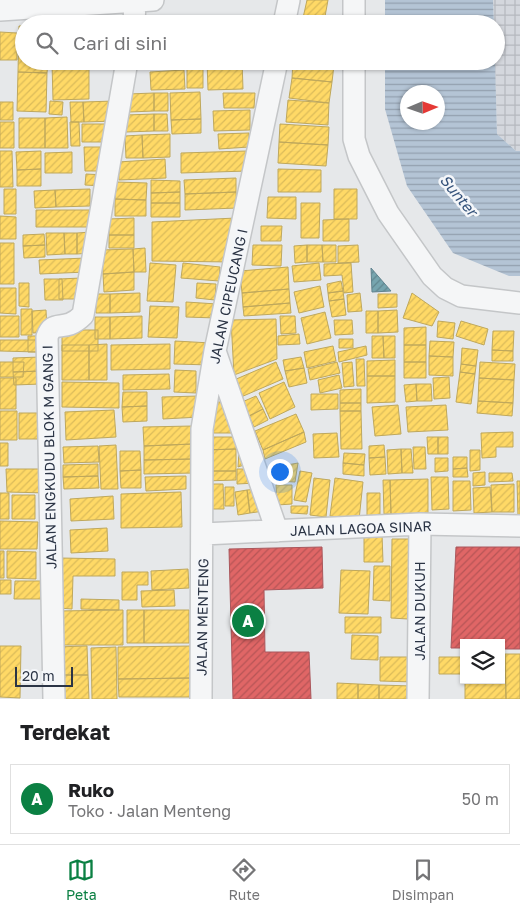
<!DOCTYPE html>
<html lang="id">
<head>
<meta charset="utf-8">
<style>
  body { margin:0; font-family:"Golos Text",sans-serif; background:#f2f2f2; color:#202124 }
  .controls { position:absolute; right:15px; bottom:15px; display:grid; overflow:hidden; border-radius:0px; box-shadow:0 1px 4px #0004 }
  .controls button { width:45px; height:45px; display:grid; place-items:center; padding:0; border:0; border-bottom:1px solid #e0e0e0; background:#fff; color:#202124; font:25px sans-serif }
  .compass { position:absolute; left:400px; top:85px; width:45px; height:45px; border-radius:50%; background:#fff; box-shadow:0 1px 4px #0004; rotate:88deg }
  .scale { position:absolute; left:15px; bottom:12px; width:58px; box-sizing:border-box; padding-left:5px; border:2px solid #2b3445; border-top:0; font-size:14px; line-height:18px; white-space:nowrap; color:#2b3445; -webkit-text-stroke:4px #f4f6f9; paint-order:stroke }
  .you { position:absolute; left:279px; top:471px; width:18px; height:18px; margin:-12px; border:4px solid #fff; border-radius:50%; background:#1a73e8; box-shadow:0 0 0 8px #1a73e833 }
  .badge { display:grid; place-items:center; width:32px; height:32px; border-radius:50%; background:#0b8043; color:#fff; font-size:16px; font-weight:700 }
  .pin { position:absolute; translate:-50% -50%; border:2px solid #fff; box-shadow:0 1px 5px #0006 }
  .list { margin:0; padding:0; list-style:none }
  h2 { display:flex; justify-content:space-between; align-items:center; height:65px; margin:0; padding:0 20px; font-size:21px }
  h2 small { font-size:16px; font-weight:400; color:#757577 }
  .list li { display:grid; grid-template-columns:32px 1fr auto; gap:15px; align-items:center; box-sizing:border-box; height:70px; margin:0 10px 10px; padding:0 10px; border:1px solid #e0e0e0; border-radius:0px }
  .list b { display:block; font-size:19px; white-space:nowrap }
  .list p { margin:0; font-size:16px; white-space:nowrap; color:#757577 }
  .list em { font-size:16px; font-style:normal; color:#757577 }
  .icon { flex:none; width:28px; height:28px; fill:none; stroke:currentColor; stroke-width:2; stroke-linecap:round; stroke-linejoin:round }
  .map { position:relative; flex:none; width:520px; height:699px; overflow:hidden }
  .search { position:absolute; background:#fff; box-shadow:0 1px 4px #0004; left:15px; right:15px; top:15px; height:55px; display:flex; align-items:center; gap:12px; box-sizing:border-box; padding:0 18px; border-radius:28px; color:#757577; font-size:19px }
  .sheet { height:145px; background:#fff }
  nav { display:flex; justify-content:space-around; align-items:center; box-sizing:border-box; height:70px; border-top:1px solid #e0e0e0; background:#fff; font-size:14px; color:#757577 }
  nav a { display:grid; justify-items:center; gap:2px }
  nav .on { color:#0b8043 }
  .map>svg:first-child { display:block }
  .industrial { fill:url(#industrial-grid) }
  .water { fill:url(#water-rules); fill-rule:evenodd }
  .homes { fill:url(#homes-hatch); stroke:#bfa85c }
  .shops { fill:url(#shops-hatch); stroke:#aa575c }
  .public { fill:url(#public-hatch); stroke:#60838f }
  .lines { fill:none; stroke-linecap:round; stroke-linejoin:round }
  .minor-casing { stroke:#c4c6c8; stroke-width:24 }
  .minor { stroke:#f5f6f7; stroke-width:21 }
  .labels { text-anchor:middle; dominant-baseline:central; stroke-width:5; stroke-linejoin:round; paint-order:stroke }
  .street-label { font-size:14px; fill:#2b3445; stroke:#f4f6f9 }
  .water-label { font-size:15px; font-style:italic; fill:#34527a; stroke:#f4f6f9 }
</style>
</head>
<body>
<div class="map">
<svg width="520" height="699" viewBox="0 0 520 699">
  <defs>
    <pattern id="industrial-grid" width="8" height="8" patternUnits="userSpaceOnUse" patternTransform="scale(1.25)"><rect width="8" height="8" fill="#d4d7dd"/><path d="M0 4h8M4 0v8" fill="none" stroke="#b6b9bf"/></pattern>
    <pattern id="water-rules" width="6" height="5" patternUnits="userSpaceOnUse" patternTransform="scale(1.25)"><rect width="6" height="5" fill="#b4c4d5"/><path d="M0 2.5h6" fill="none" stroke="#93a0af"/></pattern>
    <pattern id="homes-hatch" width="6" height="6" patternUnits="userSpaceOnUse" patternTransform="scale(1.25)"><rect width="6" height="6" fill="#ffd966"/><path d="M-1 1l2-2M0 6l6-6M5 7l2-2" fill="none" stroke="#dbbb5a"/></pattern>
    <pattern id="shops-hatch" width="6" height="6" patternUnits="userSpaceOnUse" patternTransform="scale(1.25)"><rect width="6" height="6" fill="#e06666"/><path d="M-1 1l2-2M0 6l6-6M5 7l2-2" fill="none" stroke="#b65556"/></pattern>
    <pattern id="public-hatch" width="6" height="6" patternUnits="userSpaceOnUse" patternTransform="scale(1.25)"><rect width="6" height="6" fill="#76a5af"/><path d="M-1 1l2-2M0 6l6-6M5 7l2-2" fill="none" stroke="#618790"/></pattern>
  </defs>
  <rect width="100%" height="100%" fill="#e6e8ea"/>
  <!-- industrial -->
  <path class="industrial" d="M493,0H520V151H516L497,134L495,61H496V24H494Z"/>
  <!-- water -->
  <path class="water" d="M385,0H493L494,24H385Z
    M385,61H495L497,134L516,151H520V276H509L453,253L407,186L385,109ZM408,92H438V122H408Z"/>
  <!-- homes -->
  <path class="homes" d="M307,0H328L324,22L303,18Z
    M120,16L121,24H111V17Z
    M191,16V24H165L164,17Z
    M191,16H210V24H191Z
    M164,17L165,24H154V18Z
    M272,22V24H222V23Z
    M19,26H24V61H48L47,73L18,72Z
    M0,32L17,33V60H0Z
    M52,61H89V63H52Z
    M137,61H183V67L138,69Z
    M187,61H203V88H187Z
    M207,61H242L243,89L208,90Z
    M293,61L334,65L332,82L292,78Z
    M52,63H89V99L53,100Z
    M184,70L185,89L151,90L150,72Z
    M18,72L47,73L46,112L17,111Z
    M292,78L332,82L329,103L289,98Z
    M200,92L201,119L171,120L170,93Z
    M154,93V111L129,112L128,94Z
    M154,93H168V111H154Z
    M223,93H255L254,108H224Z
    M288,100L329,103L328,125L286,122Z
    M50,101L63,102L62,115L49,114Z
    M115,101L116,121L84,122L83,102Z
    M0,102H13V120H0Z
    M70,102H83L84,122H71Z
    M250,110V130L214,131L213,111Z
    M154,114V131L126,132V115Z
    M154,114H167L168,131H154Z
    M67,117L68,148H45V118Z
    M19,118H45V148H19Z
    M201,119V133L172,134L171,120Z
    M0,122H14V148H0Z
    M70,122H79L80,146H71Z
    M82,124H111V142H82Z
    M280,124L329,127L328,145L279,142Z
    M249,133V147L219,149L218,134Z
    M170,134V157L143,158L142,135Z
    M142,135L143,158H126L125,136Z
    M279,142L328,145L326,166L278,163Z
    M84,147H107V171H85Z
    M0,151H12L13,187H0Z
    M41,151V169L17,170L16,152Z
    M247,151L248,171L181,173V153Z
    M72,152V173H45V153Z
    M165,159L166,178L119,180L118,162Z
    M41,169V186H17V170Z
    M278,169L321,170V192H278Z
    M86,174L104,175L103,186L85,185Z
    M236,178V192L185,194L184,180Z
    M151,180L180,181V192L151,193Z
    M116,182L147,183L146,200L115,199Z
    M4,189H16V214H4Z
    M90,189V206L56,207L55,190Z
    M334,189H357V219H334Z
    M55,190L56,207L35,208L34,191Z
    M180,192V203H151V193Z
    M236,192L237,208L185,210V194Z
    M268,197H296V219L267,218Z
    M115,199L146,200V216H115Z
    M151,203H180V217H151Z
    M301,203H320L319,238H301Z
    M36,210H96V227H36Z
    M0,216L16,217V239H0Z
    M134,218V235H109V219Z
    M236,218L232,262L152,261V222Z
    M349,219V241H323V220Z
    M261,226H282L281,241H261Z
    M91,232V253L77,254V233Z
    M46,233H64L65,254L47,255Z
    M64,233H77V254H65Z
    M44,234L45,245L23,246V235Z
    M109,235H134V248H109Z
    M0,243H14V284H0Z
    M45,245V257L24,258L23,246Z
    M253,245H282L281,266L252,265Z
    M307,245V262L295,263L294,246Z
    M307,245H322L323,262H307Z
    M322,245H336V262H323Z
    M358,245L359,262L338,263V246Z
    M145,248L146,272H134L133,249Z
    M133,249L134,272L103,274L102,250Z
    M86,258V272L40,274L39,260Z
    M150,263L176,265L173,302L147,301Z
    M183,263L220,267L219,281L181,278Z
    M319,263L321,280L294,282L292,266Z
    M351,263L353,292L344,293L342,275L324,276V264Z
    M288,267L289,289L242,293L240,271Z
    M134,272V290L104,292L103,274Z
    M81,278V299H59V279Z
    M44,279H62L63,300H45Z
    M341,281L343,291L328,293L327,284Z
    M19,283H29V307L19,306Z
    M197,283L216,284L215,300L196,298Z
    M320,286L324,307L299,313L294,292Z
    M0,288H16V314L0,313Z
    M289,289L290,303L243,307L242,293Z
    M343,291L344,299L329,301L328,293Z
    M140,293V312L110,313V294Z
    M360,293L362,311L348,312L347,295Z
    M412,293L439,312L432,326L403,318Z
    M95,294H110V313H96Z
    M378,294H397V307L378,308Z
    M344,299L346,315L332,317L329,301Z
    M186,302L217,304L216,318L186,317Z
    M290,303L291,313L244,316L243,307Z
    M150,306L179,307L177,338L148,337Z
    M21,309H32V335H21Z
    M46,310L47,332L33,333L32,311Z
    M397,310L398,332L378,333V311Z
    M366,311H378V333H366Z
    M325,312L331,338L307,344L301,318Z
    M0,316H19V337H0Z
    M142,316V338L110,339V317Z
    M280,316H295L296,333L281,334Z
    M95,317H110V339H95Z
    M276,319L277,359L234,375L231,320Z
    M334,320H352L353,334L335,335Z
    M438,321L455,323L453,339L437,337Z
    M461,321L488,329L484,345L456,336Z
    M426,327V345H404V328Z
    M62,330H98V351H62Z
    M493,331H514L513,351L492,350Z
    M299,334L300,344L278,345V336Z
    M28,336H39V352H28Z
    M372,336H383L384,358H372Z
    M383,336H395V358H384Z
    M339,339H353V348H339Z
    M0,340H39L38,352L0,351Z
    M175,341L211,343V365L174,364Z
    M430,341L454,342L453,357L429,356Z
    M107,344V380H89V345Z
    M170,344V369L111,370V345Z
    M62,345H89V380H62Z
    M404,345H426V362H404Z
    M333,346L336,361L307,368L304,352Z
    M366,346L367,355L339,362L338,352Z
    M462,348L478,350L476,366L461,364Z
    M492,350L513,351V361H492Z
    M429,356L453,357V376L429,375Z
    M40,357L41,371L13,372V358Z
    M301,357L304,368L285,371L283,360Z
    M356,359H364L365,386H357Z
    M395,360V376H367V361Z
    M0,362H24L23,377H0Z
    M276,362L283,379L241,397L234,380Z
    M337,362L340,373L310,380L308,369Z
    M352,362L354,386L344,387L342,363Z
    M404,362H426V378H404Z
    M480,362L515,364L514,380L479,378Z
    M461,364L476,366L475,374L460,372Z
    M304,368L307,383L289,387L285,371Z
    M175,370L196,371V393L174,392Z
    M41,371V384L14,385L13,372Z
    M460,372L475,374L471,404L456,402Z
    M169,374L170,389L123,390V375Z
    M339,375L342,388L320,393L318,380Z
    M367,376H395V402L367,403Z
    M449,377L450,398L434,399L433,378Z
    M0,378H16V409H0Z
    M479,378L514,380L513,403L478,401Z
    M62,382L119,383V408L62,407Z
    M284,382L295,407L270,419L259,393Z
    M416,384L417,401L406,402L404,385Z
    M416,384H431L432,401H417Z
    M361,389V403H340V390Z
    M123,392H147V406L122,407Z
    M311,394H338V409L311,410Z
    M199,396L200,417L163,419L162,397Z
    M256,396L263,409L249,416L242,402Z
    M478,401L513,403L512,416L477,413Z
    M208,402H233V433H208Z
    M340,403H361V411H340Z
    M398,405L401,434L375,436L372,407Z
    M446,405L448,430L408,432L406,407Z
    M147,406V421L123,422L122,407Z
    M263,409L268,420L254,427L249,416Z
    M114,410L116,437L66,440L65,412Z
    M0,411H17V440H0Z
    M340,411H361L362,449H341Z
    M19,413H45V439H19Z
    M296,414L304,432L263,450L255,431Z
    M193,426V444L144,446L143,427Z
    M304,432L306,442L265,459L263,450Z
    M513,432V447H496V457L482,458L481,433Z
    M337,433L339,457L314,458L313,434Z
    M204,437H238L253,462L238,467L239,452L236,449L204,450Z
    M427,437H438V454H428Z
    M438,437H448V454H438Z
    M0,443H8V466H0Z
    M193,444L194,459L144,460V446Z
    M116,445L118,489H101L99,446Z
    M384,445L385,457L369,458V446Z
    M98,446L99,462L64,463L63,447Z
    M413,447H425L426,469H414Z
    M236,449V471H204V450Z
    M401,449L402,473L388,474L387,450Z
    M401,449H411L413,473H402Z
    M470,450H480V470L470,471Z
    M120,451H140L141,470L120,471Z
    M344,453L365,454L364,465L343,463Z
    M385,457L386,474L370,475L369,458Z
    M453,457H467V468L453,469Z
    M435,458H448V471L435,472Z
    M194,459V473L144,474V460Z
    M298,463L295,482L275,481L270,468Z
    M343,463L364,465V476L343,474Z
    M98,464V476L63,477V465Z
    M467,468L468,477H453V469Z
    M6,469H48V493L7,492Z
    M237,469H256V483L237,484Z
    M141,470V488H121L120,471Z
    M204,471H236V480L204,481Z
    M300,471L312,473L306,502L294,500Z
    M485,472V485L473,486V473Z
    M489,473H512L513,481L489,482Z
    M98,476L99,488L64,489L63,477Z
    M186,476V489L146,491L145,477Z
    M431,477H448L449,509L432,510Z
    M314,478L330,480L326,517L310,515Z
    M335,478L363,482L359,520L330,516Z
    M428,479V513L391,514L390,480Z
    M383,480H390L391,514H384Z
    M453,481H470L471,510L453,511Z
    M517,481H520V517H518Z
    M211,484H223L224,509H212Z
    M514,484V512H492L491,485Z
    M276,485H292V504L277,505Z
    M225,487H234V506H225Z
    M490,487L492,512L474,513L473,488Z
    M261,489L264,511L250,513L247,490Z
    M247,490L250,513L238,515L235,492Z
    M181,492L182,527L121,528V494Z
    M0,493H9V519H0Z
    M367,493H380V515L367,516Z
    M12,495H35V519H12Z
    M113,496L114,519L71,521L70,499Z
    M291,506H308L307,514L291,513Z
    M0,521L38,522L37,549H0Z
    M107,528L108,551L71,553L70,530Z
    M364,534H382L383,562H364Z
    M392,539H409L408,619L391,618Z
    M0,551H4V578H0Z
    M7,551L36,552V579L7,578Z
    M60,558L115,559V576H73L72,609L59,608Z
    M374,566H390V601L373,600Z
    M188,569L189,588L152,590L151,571Z
    M341,570L370,571L368,614L339,613Z
    M122,572H148V585H137V600H122Z
    M0,580H11V594H0Z
    M15,581H49L48,599H14Z
    M174,590L175,606L142,607L141,591Z
    M81,599L119,600V610L81,609Z
    M123,610V645H58V611Z
    M127,610H144V643H127Z
    M144,610H189V643H144Z
    M345,617H381V633H345Z
    M352,635L378,636V660L351,659Z
    M0,646H21L20,698L0,697Z
    M87,646L88,675H55V647Z
    M191,646L192,678L118,679V647Z
    M116,647L117,699H92L91,648Z
    M501,654H505L506,699H465V680H501Z
    M505,654H520V699H506Z
    M380,657H415V682L380,681Z
    M439,657H462V674H439Z
    M55,675H88L89,699H56Z
    M192,678V697H119L118,679Z
    M337,683L358,684V699H337Z
    M358,684L379,685V699H358Z
    M379,685L412,686L411,699H379Z"/>
  <!-- shops -->
  <path class="shops" d="M322,547L323,588L264,590L265,652H309L311,699H233L229,549Z
    M456,547H520V649H501V643H464V648H451Z"/>
  <!-- public -->
  <path class="public" d="M371,268L391,291L372,292Z"/>
  <g class="lines">
    <defs>
      <path id="minor" d="M354,0V24
        M0,10L153,0
        M134,24L135,0
        M284,24L289,0
        M354,61V139L359,156L388,213L432,276L445,288L461,296L520,303
        M216,354L277,531
        M203,534L420,524L520,526
        M54,699L47,337C52,323 58,328 70,324C75,322 79,319 83,315L127,61
        M201,699L202,429L215,351L277,61
        M418,699L420,524"/>
    </defs>
    <!-- minor casing -->
    <use href="#minor" class="minor-casing"/>
    <!-- minor -->
    <use href="#minor" class="minor"/>
  </g>
  <g class="labels">
    <!-- street labels -->
    <g class="street-label">
      <text transform="translate(228 296) rotate(-78)">JALAN CIPEUCANG I</text>
      <text transform="translate(49 457) rotate(-91)">JALAN ENGKUDU BLOK M GANG I</text>
      <text transform="translate(361 528) rotate(-2)">JALAN LAGOA SINAR</text>
      <text transform="translate(419 611) rotate(-90)">JALAN DUKUH</text>
      <text transform="translate(202 617) rotate(-89)">JALAN MENTENG</text>
    </g>
    <!-- water labels -->
    <g class="water-label">
      <text transform="translate(459 195) rotate(50)">Sunter</text>
    </g>
  </g>
</svg>
<div class="controls">
<button><svg class="icon" aria-label="layers" viewBox="0 0 24 24"><path d="M12 4l9 5-9 5-9-5zM3 14l9 5 9-5"/></svg></button>
</div>
<svg class="compass" viewBox="-18 -18 36 36"><path d="M0-13l5 13h-10z" fill="#e53935"/><path d="M0 13l5-13h-10z" fill="#757577"/></svg>
<div class="scale">20 m</div>
<div class="you"></div>
<div class="pin badge" style="left:248px;top:621px">A</div>
<div class="search"><svg class="icon" aria-label="search" viewBox="0 0 24 24"><circle cx="10" cy="10" r="6"/><path d="M15 15l6 6"/></svg>Cari di sini</div>
</div>
<section class="sheet">
<h2>Terdekat<small></small></h2>
<ul class="list">
<li><span class="badge">A</span><div><b>Ruko</b><p>Toko · Jalan Menteng</p></div><em>50 m</em></li>
</ul>
</section>
<nav>
<a class="on"><svg class="icon" aria-label="map" viewBox="0 0 24 24"><path d="M3 6l6-2 6 2 6-2v14l-6 2-6-2-6 2zM9 4v14M15 6v14"/></svg>Peta</a>
<a><svg class="icon" aria-label="directions" viewBox="0 0 24 24"><path d="M12 3l9 9-9 9-9-9zM9 14v-3h6M13 9l2 2-2 2"/></svg>Rute</a>
<a><svg class="icon" aria-label="saved" viewBox="0 0 24 24"><path d="M7 4h10v16l-5-4-5 4z"/></svg>Disimpan</a>
</nav>
</body>
</html>
